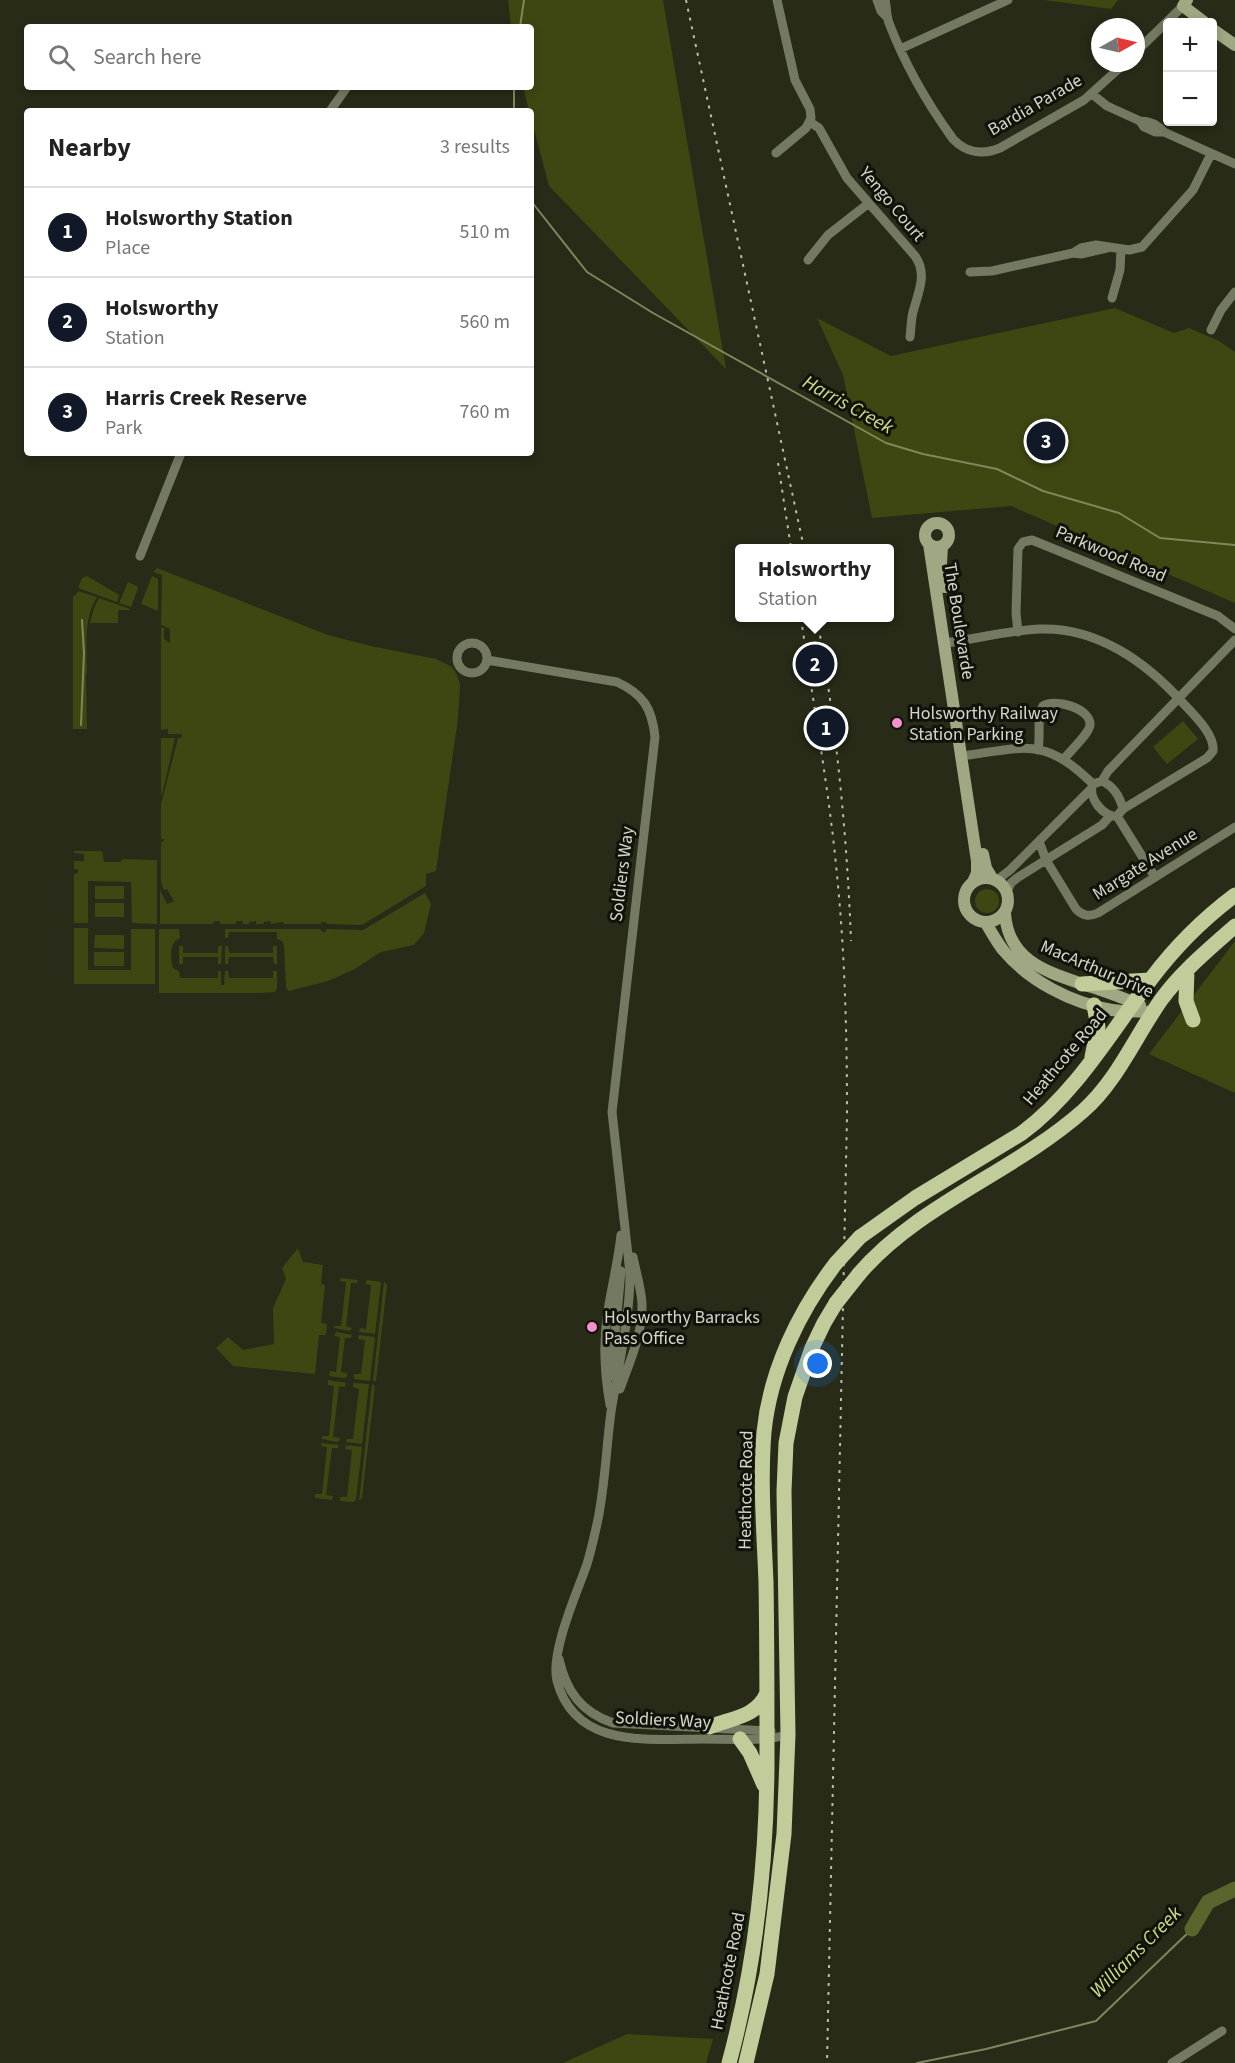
<!DOCTYPE html>
<html lang="en">
<head>
<meta charset="utf-8">
<style>
  body { margin:0; font-family:"Source Sans 3",sans-serif; background:#f2f2f2; color:#222 }
  .controls { position:absolute; right:18px; top:18px; display:grid; overflow:hidden; border-radius:6px; box-shadow:0 3px 9px #0003 }
  .controls button { width:54px; height:54px; display:grid; place-items:center; padding:0; border:0; border-bottom:2px solid #e0e0e0; background:#fff; color:#222; font:30px sans-serif }
  .compass { position:absolute; left:1091px; top:18px; width:54px; height:54px; border-radius:50%; background:#fff; box-shadow:0 3px 9px #0003; rotate:82deg }
  .you { position:absolute; left:818px; top:1364px; width:21px; height:21px; margin:-15px; border:4px solid #fff; border-radius:50%; background:#1a73e8; box-shadow:0 0 0 9px #1a73e833 }
  .badge { display:grid; place-items:center; width:39px; height:39px; border-radius:50%; background:#111827; color:#fff; font-size:20px; font-weight:700 }
  .pin { position:absolute; translate:-50% -50%; border:3px solid #fff; box-shadow:0 2px 6px #0006 }
  .popup { position:absolute; left:735px; top:544px; width:159px; height:78px; box-sizing:border-box; display:grid; place-content:center; border-radius:6px; background:#fff; filter:drop-shadow(0 2px 4px #0005); font-size:20px; white-space:nowrap; color:#767676 }
  .popup b { font-size:22px; color:#222 }
  .popup::after { content:''; position:absolute; left:50%; top:100%; margin-left:-12px; border:12px solid transparent; border-top-color:#fff }
  .list { margin:0; padding:0; list-style:none }
  h2 { display:flex; justify-content:space-between; align-items:center; height:78px; margin:0; padding:0 24px; font-size:26px }
  h2 small { font-size:20px; font-weight:400; color:#767676 }
  .list li { display:grid; grid-template-columns:39px 1fr auto; gap:18px; align-items:center; box-sizing:border-box; height:90px; padding:0 24px; border-top:2px solid #e0e0e0 }
  .list b { display:block; font-size:22px; white-space:nowrap }
  .list p { margin:0; font-size:20px; white-space:nowrap; color:#767676 }
  .list em { font-size:20px; font-style:normal; color:#767676 }
  .icon { flex:none; width:33px; height:33px; fill:none; stroke:currentColor; stroke-width:2; stroke-linecap:round; stroke-linejoin:round }
  .map { position:relative; flex:none; width:1235px; height:2063px; overflow:hidden }
  .search { position:absolute; background:#fff; box-shadow:0 3px 9px #0003; left:24px; top:24px; width:510px; height:66px; display:flex; align-items:center; gap:15px; box-sizing:border-box; padding:0 21px; border-radius:6px; color:#767676; font-size:22px }
  .panel { position:absolute; background:#fff; box-shadow:0 3px 9px #0003; left:24px; top:108px; width:510px; height:348px; border-radius:6px }
  .map>svg:first-child { display:block }
  .green { fill:#3e4712 }
  .lines { fill:none; stroke-linecap:round; stroke-linejoin:round }
  .stream { stroke:#7f875d; stroke-width:2 }
  .river { stroke:#5a652e; stroke-width:15 }
  .street { stroke:#747a62; stroke-width:9 }
  .secondary { stroke:#9fa882; stroke-width:12 }
  .primary { stroke:#c1cc9b; stroke-width:15 }
  .rail { stroke:#bbbeb0; stroke-width:2; stroke-dasharray:3 6; stroke-linecap:butt }
  .primary-bridge { stroke:#c1cc9b; stroke-width:15 }
  .poi-dot { fill:#f790ce; stroke:#11130a; stroke-width:2 }
  .labels { text-anchor:middle; dominant-baseline:central; stroke-width:6; stroke-linejoin:round; paint-order:stroke }
  .street-label { font-size:18px; fill:#d4d7ca; stroke:#11130a }
  .poi-label { font-size:18px; fill:#d4d7ca; stroke:#11130a; text-anchor:start }
  .water-label { font-size:20px; font-style:italic; fill:#cdde8a; stroke:#11130a }
</style>
</head>
<body>
<div class="map">
<svg width="1235" height="2063" viewBox="0 0 1235 2063">
  <rect width="100%" height="100%" fill="#272b17"/>
  <!-- green -->
  <path class="green" d="M508,0H663L726,369L549,186L531,118V111H529L523,87H531V27H511Z
    M1044,0H1118L1111,9Z
    M1115,308L1174,333L1189,328L1219,341L1235,352V603L1011,506L872,518L843,375L817,318L891,356Z
    M157,568L328,635L371,646L436,659L452,667L457,675L460,685L458,719L436,871L426,874V886L362,925L327,924L326,922H321V924H284L283,922L271,924L270,921L264,922L263,924H256V921L249,922V924H243V921H236V924H220V921H214L213,924H160V890L167,904L174,901L167,889L164,890L161,882V842L164,841V839H161V804L178,738H181L182,734H168V729L161,730V627L166,629L164,630V639L170,643V629L161,625L162,575L153,572Z
    M87,576L119,595L117,602L78,588L82,578Z
    M152,576L158,579V611L141,604Z
    M128,582L137,586L138,588L131,607L119,603Z
    M78,591L97,597C83,619 87,649 87,674H86L87,729H73V596L76,595Z
    M99,598L130,609V610H118V623H90L94,608Z
    M1183,721L1198,739L1167,764L1153,747Z
    M161,738H175L162,795H161Z
    M74,851H102L104,862H121L122,859L157,860V924L132,923L131,882L88,881V923H74V874L78,873V869H74V861H84V854L74,853Z
    M95,886H124V899H95Z
    M975 901a12 12 0 1 1 24 0a12 12 0 1 1-24 0Z
    M425,893L431,904L424,933L414,945L381,952L353,970L328,981L289,991L286,988L284,945L282,941L277,939V932H229L228,938H225V929H321L322,932H326V929L363,930Z
    M95,903H124V917H95Z
    M74,928H88V970H131V929H155V984H74Z
    M159,929H179L180,938C169,942 170,958 173,968L179,971L180,978H218V971H221V985H224L225,971H228L229,978H273V971H277V988L275,992L262,993H159Z
    M95,935H124V949L94,948Z
    M1235,941V1093L1149,1054Z
    M179,946H183V953H218V946H222L221,964H218V957H183V964H179Z
    M225,946H228L229,953H273V946H277V964H274L273,957H229L228,964H225Z
    M94,952H124V966H94Z
    M298,1248L303,1262L323,1265L321,1284L325,1285L321,1323L327,1324L326,1335H319L315,1374L233,1366L216,1348L228,1337L243,1350L274,1344L273,1308L286,1279L282,1268Z
    M340,1278L358,1280L357,1283H351L346,1326L352,1328L350,1331L334,1328L335,1326H341L346,1282L340,1281Z
    M367,1280L381,1282L375,1334L359,1332L360,1328L366,1329L371,1285L365,1284Z
    M384,1282L387,1285L376,1381H373Z
    M336,1332L352,1335L351,1338H345L341,1372L347,1373V1377L344,1378L329,1376L330,1371L336,1372L340,1337L334,1336Z
    M359,1335L375,1337L370,1381L354,1379V1374H361L365,1340L358,1339Z
    M328,1380L346,1383L345,1387L339,1386L333,1437L340,1438L339,1441L337,1442L322,1439V1436H329L334,1386L328,1385Z
    M353,1383L369,1384L362,1444L346,1442L347,1439H353L359,1389L353,1387Z
    M372,1384L375,1386L362,1498L359,1501Z
    M321,1443L339,1445L338,1448H332L326,1495L333,1496L332,1500L315,1498V1494H322L327,1447L321,1446Z
    M346,1445L362,1447L356,1500L354,1502L341,1501L340,1499V1497H347L352,1450L345,1449Z
    M627,2034L713,2039L706,2063H563Z"/>
  <g class="lines">
    <!-- stream -->
    <path class="stream" d="M520,27L524,0
      M514,111V87
      M531,201L587,272L653,313L886,443L923,454L997,469L1043,491L1119,513L1160,538L1235,545
      M81,725L84,653L82,620
      M917,2063L986,2049L1096,2021L1192,1929"/>
    <!-- river -->
    <path class="river" d="M1192,1929L1208,1902L1235,1889"/>
    <!-- street -->
    <path class="street" d="M877,0L881,11L887,17
      M885,0C887,8 886,15 889,23C905,65 927,103 953,139C966,153 983,155 1000,148L1084,100L1125,63
      M900,49L1008,0
      M1136,52L1183,6
      M1092,94L1107,106L1140,121L1144,127L1155,132H1164L1235,164
      M330,111L347,87
      M1140,121C1150,121 1157,124 1164,132
      M809,124H813L819,128L847,178L915,256C928,274 918,293 913,312C911,320 911,329 910,337
      M776,153L806,128L811,118L810,109L795,80L777,0
      M1073,253L1081,248L1096,245L1129,250L1142,247L1193,190L1211,154
      M808,260L828,235L869,203
      M970,272L992,271L1073,253L1081,254L1107,248
      M1112,298L1120,270L1121,249
      M1211,330L1221,310L1235,292
      M140,556L181,453
      M1018,632L1016,613L1018,549L1023,542L1032,540L1218,616L1235,629
      M457 658a15 15 0 1 1 30 0a15 15 0 1 1-30 0Z
      M945,643C975,639 1011,630 1040,629C1097,627 1146,662 1182,702C1193,714 1215,734 1213,751L1207,758L1123,809
      M487,660L617,682C643,694 652,708 655,737L612,1112L630,1273C630,1320 618,1366 611,1412C606,1449 605,1488 597,1524C594,1537 591,1551 587,1564C577,1593 550,1652 557,1681C575,1749 648,1739 703,1739C732,1739 760,1742 788,1735
      M1038,750C1041,736 1036,717 1043,706C1054,698 1091,708 1090,725C1089,734 1070,751 1064,759
      M969,755C1030,746 1046,739 1093,784
      M1102,781L1108,771L1235,640
      M1102,781C1113,786 1120,797 1123,809L1117,816C1104,818 1087,797 1093,784Z
      M1117,816L1155,877
      M1039,841L1046,860L1076,909C1083,916 1089,917 1098,913L1235,827
      M997,880L1010,870L1091,789
      M1007,891L1011,883L1017,878L1102,825L1110,816
      M611,1376L621,1271
      M620,1389C630,1361 643,1333 642,1303C641,1288 636,1272 633,1257
      M610,1405C605,1377 603,1346 607,1317C611,1289 618,1263 621,1235
      M559,1659C566,1691 581,1712 613,1723L771,1731
      M1172,2063L1222,2031"/>
    <!-- secondary -->
    <path class="secondary" d="M1187,0L1183,6L1204,22
      M1212,29L1235,45
      M925 535a12 12 0 1 1 24 0a12 12 0 1 1-24 0Z
      M929,544L977,861V873L973,882
      M942,546L941,564L945,587
      M983,854L986,868L992,878
      M964 900a22 22 0 1 1 44 0a22 22 0 1 1-44 0Z
      M1005,913C1008,962 1048,972 1088,986C1106,991 1123,998 1140,1005
      M985,922C991,931 996,941 1003,950C1029,981 1071,1003 1112,1010C1125,1012 1140,1011 1154,1012"/>
    <!-- primary -->
    <path class="primary" d="M1187,970L1186,1001L1193,1020
      M1082,984L1150,980
      M1092,1057L1098,1027L1094,1005
      M860,1237L915,1198L1022,1133C1076,1093 1111,1032 1151,979C1175,947 1203,919 1235,895
      M859,1274C919,1204 1014,1172 1083,1111C1117,1081 1135,1037 1161,1000C1181,972 1209,949 1235,926
      M709,1727C732,1718 757,1717 767,1693
      M740,1739L750,1753L764,1785
      M729,2063C756,1963 767,1862 767,1758C767,1700 767,1641 766,1582C764,1532 760,1482 764,1432C770,1371 799,1311 836,1263
      M746,2063L767,1974L784,1834L788,1735L784,1491L786,1443L795,1397L812,1348L824,1323L836,1303"/>
    <!-- rail -->
    <path class="rail" d="M686,0L804,548
      M778,463L791,548
      M801,618C813,703 829,789 837,875C845,955 847,1035 847,1116L827,2063
      M817,618C836,723 847,834 851,941"/>
    <!-- primary-bridge -->
    <path class="primary-bridge" d="M836,1263L860,1237
      M836,1303L859,1274"/>
  </g>
  <!-- markers -->
  <g class="poi-dot">
    <circle cx="897" cy="723" r="6"/>
    <circle cx="592" cy="1327" r="6"/>
  </g>
  <g class="labels">
    <!-- street labels -->
    <g class="street-label">
      <text transform="translate(1035 105) rotate(-30)">Bardia Parade</text>
      <text transform="translate(892 204) rotate(50)">Yengo Court</text>
      <text transform="translate(1111 554) rotate(23)">Parkwood Road</text>
      <text transform="translate(959 621) rotate(81)">The Boulevarde</text>
      <text transform="translate(1145 864) rotate(-32)">Margate Avenue</text>
      <text transform="translate(622 874) rotate(-83)">Soldiers Way</text>
      <text transform="translate(1097 969) rotate(23)">MacArthur Drive</text>
      <text transform="translate(1065 1057) rotate(-50)">Heathcote Road</text>
      <text transform="translate(746 1490) rotate(-89)">Heathcote Road</text>
      <text transform="translate(663 1720) rotate(3)">Soldiers Way</text>
      <text transform="translate(728 1971) rotate(-79)">Heathcote Road</text>
    </g>
    <!-- poi labels -->
    <g class="poi-label">
      <text x="909" y="713">Holsworthy Railway<tspan x="909" dy="21">Station Parking</tspan></text>
      <text x="604" y="1317">Holsworthy Barracks<tspan x="604" dy="21">Pass Office</tspan></text>
    </g>
    <!-- water labels -->
    <g class="water-label">
      <text transform="translate(848 405) rotate(29)">Harris Creek</text>
      <text transform="translate(1136 1952) rotate(-45)">Williams Creek</text>
    </g>
  </g>
</svg>
<div class="controls">
<button>+</button>
<button>−</button>
</div>
<svg class="compass" viewBox="-18 -18 36 36"><path d="M0-13l5 13h-10z" fill="#e53935"/><path d="M0 13l5-13h-10z" fill="#767676"/></svg>
<div class="you"></div>
<div class="pin badge" style="left:826px;top:728px">1</div>
<div class="pin badge" style="left:815px;top:664px">2</div>
<div class="popup"><b>Holsworthy</b>Station</div>
<div class="pin badge" style="left:1046px;top:441px">3</div>
<div class="search"><svg class="icon" aria-label="search" viewBox="0 0 24 24"><circle cx="10" cy="10" r="6"/><path d="M15 15l6 6"/></svg>Search here</div>
<section class="panel">
<h2>Nearby<small>3 results</small></h2>
<ul class="list">
<li><span class="badge">1</span><div><b>Holsworthy Station</b><p>Place</p></div><em>510 m</em></li>
<li><span class="badge">2</span><div><b>Holsworthy</b><p>Station</p></div><em>560 m</em></li>
<li><span class="badge">3</span><div><b>Harris Creek Reserve</b><p>Park</p></div><em>760 m</em></li>
</ul>
</section>
</div>
</body>
</html>
